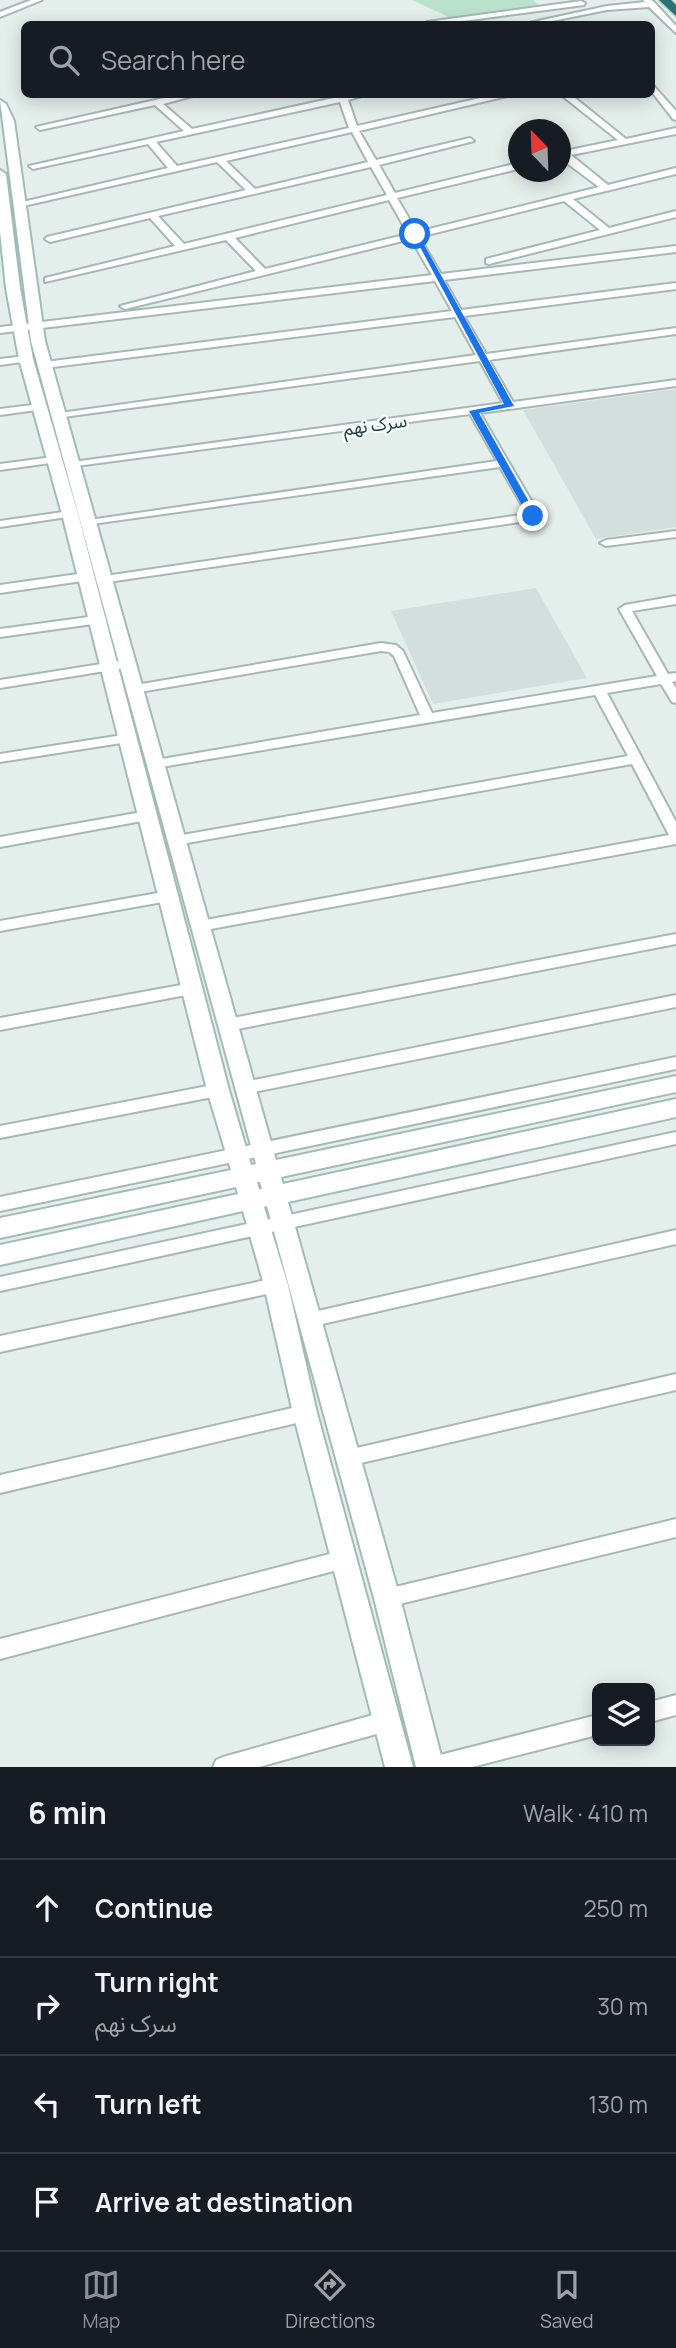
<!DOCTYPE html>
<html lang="en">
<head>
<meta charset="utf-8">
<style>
  body { margin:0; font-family:Manrope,"Noto Sans Arabic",sans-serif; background:#20242c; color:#f1f3f6 }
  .controls { position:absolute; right:21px; bottom:21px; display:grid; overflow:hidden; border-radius:10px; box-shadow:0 4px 18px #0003 }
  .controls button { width:63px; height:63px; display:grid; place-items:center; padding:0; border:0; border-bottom:2px solid #363941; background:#171b24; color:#f1f3f6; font:35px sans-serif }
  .compass { position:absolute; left:508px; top:119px; width:63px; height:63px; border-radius:50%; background:#171b24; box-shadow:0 4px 18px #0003; rotate:337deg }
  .stop { position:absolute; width:21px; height:21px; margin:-16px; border:5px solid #1a73e8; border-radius:50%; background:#fff }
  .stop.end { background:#1a73e8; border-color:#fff; box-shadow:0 2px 7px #0008 }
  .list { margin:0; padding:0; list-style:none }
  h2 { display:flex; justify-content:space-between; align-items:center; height:91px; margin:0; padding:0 28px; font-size:30px }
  h2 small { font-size:23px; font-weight:400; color:#9ea1a6 }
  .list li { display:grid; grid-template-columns:46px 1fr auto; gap:21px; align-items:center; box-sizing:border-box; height:98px; padding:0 28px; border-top:2px solid #363941 }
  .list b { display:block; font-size:26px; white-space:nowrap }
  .list p { margin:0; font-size:23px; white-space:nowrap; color:#9ea1a6 }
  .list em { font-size:23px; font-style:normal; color:#9ea1a6 }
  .icon { flex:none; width:38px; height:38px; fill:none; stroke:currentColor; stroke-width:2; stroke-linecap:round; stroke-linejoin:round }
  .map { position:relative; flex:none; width:676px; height:1767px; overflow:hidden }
  .search { position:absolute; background:#171b24; box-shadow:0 4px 18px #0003; left:21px; right:21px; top:21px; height:77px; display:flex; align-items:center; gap:18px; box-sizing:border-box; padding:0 24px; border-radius:10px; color:#9ea1a6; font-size:26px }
  .sheet { height:483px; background:#171b24 }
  nav { display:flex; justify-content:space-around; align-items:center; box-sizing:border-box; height:98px; border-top:2px solid #363941; background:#171b24; font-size:19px; color:#9ea1a6 }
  nav a { display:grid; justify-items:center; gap:4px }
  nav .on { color:#8c9099 }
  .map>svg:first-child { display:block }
  .built { fill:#d2dfdc }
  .green { fill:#bae2cd }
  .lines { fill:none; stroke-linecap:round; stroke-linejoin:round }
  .street-casing { stroke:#a6b8b5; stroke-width:4 }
  .secondary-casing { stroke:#a1bcb8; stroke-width:4 }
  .highway-casing { stroke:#c1caca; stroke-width:3 }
  .street { fill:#fff; fill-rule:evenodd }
  .secondary { fill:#fff; fill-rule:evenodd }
  .highway { fill:#297371; fill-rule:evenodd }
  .route { fill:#1a73e8 }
  .labels { text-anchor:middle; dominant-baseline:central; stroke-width:5; stroke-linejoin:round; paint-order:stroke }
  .far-street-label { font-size:18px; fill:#214340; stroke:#f5fbf9 }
</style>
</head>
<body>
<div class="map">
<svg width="676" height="1767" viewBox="0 0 676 1767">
  <rect width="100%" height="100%" fill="#e4efec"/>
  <!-- built -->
  <path class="built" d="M676,389V527L596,539L523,410Z
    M536,588L587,678L433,704L391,611Z"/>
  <!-- green -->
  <path class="green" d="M412,0H533L539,5L451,18Z"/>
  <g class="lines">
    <defs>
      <path id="street" d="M31,0H42L0,17V12Z
        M643,0H651L654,2L676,26V33L649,7L607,10L537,24H524L607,6L645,2Z
        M581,1L585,3L584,5L441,24H423L427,22Z
        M652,84L676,111V120L673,119L652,92Z
        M182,94H200L163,104L192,129L338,97L337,94H368L348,100L357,126L498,94H516L359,131L376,160L470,138L474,141L379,165L395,193L518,163V169L397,198L417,232L599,187L560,158V152L618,140L560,94H570L626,139L676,128V134L571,155L608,185L676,168V174L573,199L609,228L676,211V217L489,264L486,263V259L600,230L564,201L419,237L441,274L676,246V252L444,280L461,310L676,283V289L464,316L486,354L676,328V334L489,360L513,402L676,380V386L480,413L539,514L534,520L101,583L99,580L105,576L527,514L500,467L85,525L83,523L89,520L497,461L470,414L69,467L67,465L73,462L503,403L480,361L56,418L55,416L60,413L476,355L455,317L45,368L40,365L45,362L452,311L435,281L0,333V327L432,275L411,239L125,309L120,306L256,271L226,240L45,282V278L175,246L150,218L50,242L45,239L47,237L246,190L217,162L19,207L14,204L168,168L148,144L33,169L29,166L184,131L155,105L40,130L36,127ZM340,102L349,128L177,166L156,142ZM352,132L368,162L255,189L226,161ZM371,167L387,195L184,244L158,216ZM389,200L408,234L265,269L235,238Z
        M26,356L31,359L30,361L0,365V359Z
        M40,404L45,407L44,409L0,415V409Z
        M53,457L57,458V462L0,470V464Z
        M70,511L76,514L74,516L0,527V521Z
        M676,531V537L606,546L600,543L606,540Z
        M85,573L91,577L89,580L0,593V585Z
        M676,596V604L632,611L668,674L676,673V681L672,682L676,688V703L672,702L661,684L607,693L676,822V844L200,931L195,930L193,926L195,922L200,921L669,835L632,764L176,845L171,843L169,840L171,837L628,756L595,695L155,768L148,764L150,761L420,715L394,656L389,652L381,651L134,693L128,689L130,686L381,643L396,645L403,651L432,713L657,676L619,609L625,605Z
        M96,616L100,617L102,620L100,623L0,637V629Z
        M120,661L124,662L126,665L124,668L0,688V680Z
        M129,734L135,738L134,741L0,762V754Z
        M148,811L153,813L155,816L153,819L0,847V837Z
        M169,891L176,896L174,900L0,931V921Z
        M676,934V944L227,1031L222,1029L220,1025L222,1021L227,1019Z
        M192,983L197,985L199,989L197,993L0,1030V1018Z
        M676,995V1007L244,1094L239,1092L236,1088L239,1084L244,1082Z
        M676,1057V1069L0,1211V1197Z
        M218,1084L223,1086L226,1090L223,1094L218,1096L0,1138V1126Z
        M676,1132V1144L0,1291V1277Z
        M676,1230V1244L309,1327L303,1325L300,1320L303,1315L309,1313Z
        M276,1278L282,1280L284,1285L282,1290L276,1292L0,1352V1336Z
        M676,1374V1390L348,1466L342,1464L339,1458L342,1452L348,1450Z
        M305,1405L311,1407L314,1413L311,1419L305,1421L0,1493V1475Z
        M676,1519V1537L387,1607L380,1605L377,1598L380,1591L387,1589Z
        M345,1550L352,1553L354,1559L352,1565L345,1568L0,1659V1639Z
        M676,1695V1715L650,1722V1702Z
        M387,1711L394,1714L397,1721L394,1728L387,1731L259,1767H213L216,1760L223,1757Z
        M597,1715V1735L472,1767H422L425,1760L432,1757Z"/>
      <path id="secondary" d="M0,100L6,104L14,121L45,341L276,1160L676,1076V1092L281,1177L283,1184L676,1099V1117L288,1202L400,1598L444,1767H416L374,1598L267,1206L264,1207L288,1285L317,1413L413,1767H385L293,1413L264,1285L243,1211L0,1265V1245L238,1194L236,1187L0,1238V1218L231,1170L207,1090L62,514L19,359L6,288L0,231V170L6,174L20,288L33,359L78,514L229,1090L251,1165L256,1164L31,341ZM257,1182H260L262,1189H259Z"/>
      <path id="highway" d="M659,0H671L676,5V16Z"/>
    </defs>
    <!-- street casing -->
    <use href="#street" class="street-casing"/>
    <!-- secondary casing -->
    <use href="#secondary" class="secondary-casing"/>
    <!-- highway casing -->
    <use href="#highway" class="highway-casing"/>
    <!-- street -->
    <use href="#street" class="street"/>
    <!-- secondary -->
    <use href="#secondary" class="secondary"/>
    <!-- highway -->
    <use href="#highway" class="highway"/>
  </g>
  <!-- route -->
  <path class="route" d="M412,232L418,234L514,406L479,413L537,516L536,518L528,516L469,411L504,404Z"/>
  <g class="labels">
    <!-- far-street labels -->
    <g class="far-street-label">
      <text transform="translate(375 424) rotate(-8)">سرک نهم</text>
    </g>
  </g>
</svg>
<div class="controls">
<button><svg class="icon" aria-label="layers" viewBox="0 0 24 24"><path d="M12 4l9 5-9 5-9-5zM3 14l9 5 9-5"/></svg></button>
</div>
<svg class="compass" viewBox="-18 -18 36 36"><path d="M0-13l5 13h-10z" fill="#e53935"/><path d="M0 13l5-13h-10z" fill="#9ea1a6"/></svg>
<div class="stop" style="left:415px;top:234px"></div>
<div class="stop end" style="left:533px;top:516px"></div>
<div class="search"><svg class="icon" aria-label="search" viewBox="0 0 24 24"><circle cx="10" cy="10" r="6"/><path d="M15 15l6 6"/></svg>Search here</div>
</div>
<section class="sheet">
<h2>6 min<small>Walk · 410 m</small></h2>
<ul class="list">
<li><svg class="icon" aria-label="ahead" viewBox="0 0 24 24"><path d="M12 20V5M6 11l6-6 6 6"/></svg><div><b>Continue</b></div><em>250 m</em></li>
<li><svg class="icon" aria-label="right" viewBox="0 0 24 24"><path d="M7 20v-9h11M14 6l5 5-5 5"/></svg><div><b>Turn right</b><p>سرک نهم</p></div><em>30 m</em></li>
<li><svg class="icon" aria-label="left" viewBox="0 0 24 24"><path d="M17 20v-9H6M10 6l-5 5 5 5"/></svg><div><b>Turn left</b></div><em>130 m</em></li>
<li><svg class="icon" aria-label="arrive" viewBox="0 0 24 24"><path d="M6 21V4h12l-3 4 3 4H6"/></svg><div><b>Arrive at destination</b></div></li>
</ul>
</section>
<nav>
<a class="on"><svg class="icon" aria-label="map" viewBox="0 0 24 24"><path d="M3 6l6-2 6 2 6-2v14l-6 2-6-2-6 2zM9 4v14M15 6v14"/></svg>Map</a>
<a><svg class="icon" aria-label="directions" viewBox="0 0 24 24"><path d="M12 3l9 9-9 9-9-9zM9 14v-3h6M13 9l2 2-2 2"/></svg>Directions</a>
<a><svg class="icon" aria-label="saved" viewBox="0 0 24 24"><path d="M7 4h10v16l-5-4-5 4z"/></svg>Saved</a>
</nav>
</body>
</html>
